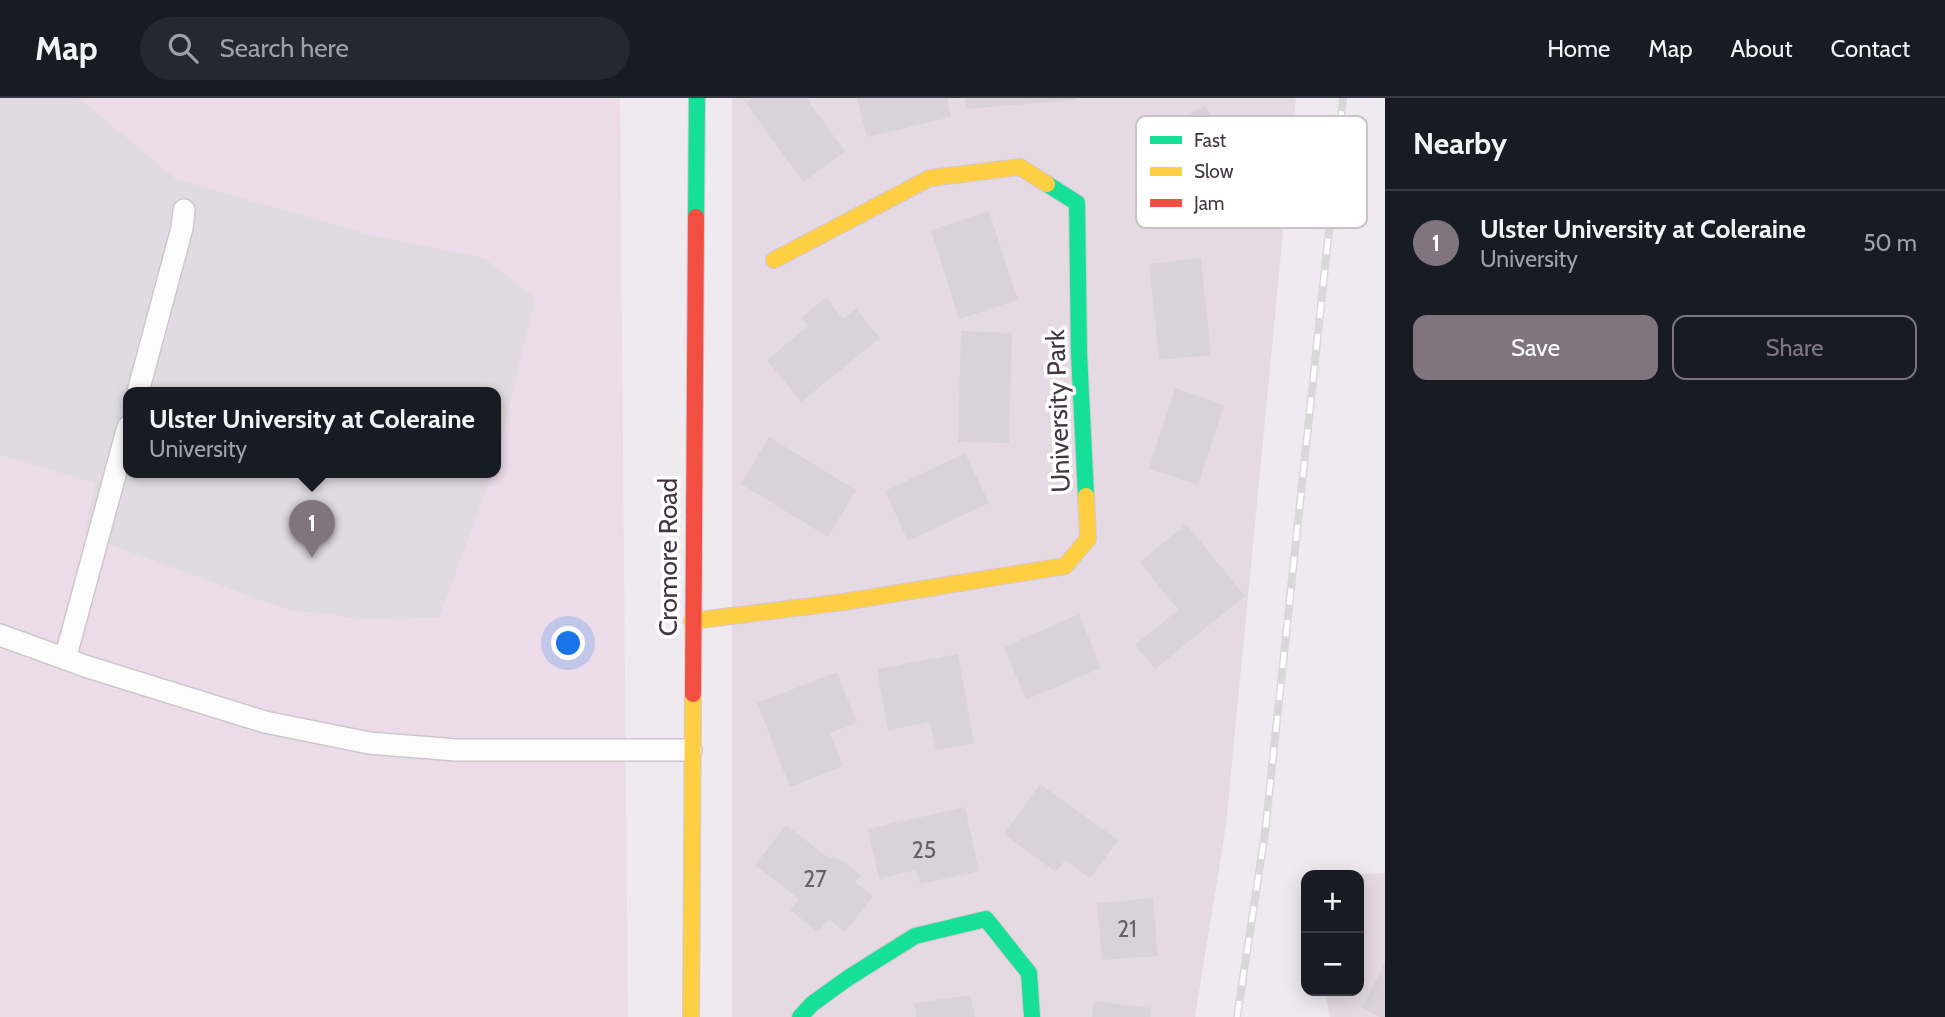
<!DOCTYPE html>
<html lang="en">
<head>
<meta charset="utf-8">
<style>
  body { margin:0; font-family:Cabin,sans-serif; background:#242831; color:#f1f3f6 }
  .controls { position:absolute; right:21px; bottom:21px; display:grid; overflow:hidden; border-radius:14px; box-shadow:0 4px 18px #0003 }
  .controls button { width:63px; height:63px; display:grid; place-items:center; padding:0; border:0; border-bottom:2px solid #363941; background:#171b24; color:#f1f3f6; font:35px sans-serif }
  .you { position:absolute; left:569px; top:546px; width:24px; height:24px; margin:-18px; border:5px solid #fff; border-radius:50%; background:#1a73e8; box-shadow:0 0 0 10px #1a73e833 }
  .badge { display:grid; place-items:center; width:46px; height:46px; border-radius:50%; background:#80757f; color:#fff; font-size:23px; font-weight:700 }
  .pin { position:absolute; translate:-50% -58px; filter:drop-shadow(0 2px 4px #0008) }
  .pin::after { content:''; position:absolute; top:37px; width:24px; height:21px; background:inherit; clip-path:polygon(0 0,100% 0,50% 100%) }
  .popup { position:absolute; left:123px; top:289px; width:378px; height:91px; box-sizing:border-box; display:grid; place-content:center; border-radius:14px; background:#171b24; filter:drop-shadow(0 2px 5px #0005); font-size:23px; white-space:nowrap; color:#9ea1a6 }
  .popup b { font-size:26px; color:#f1f3f6 }
  .popup::after { content:''; position:absolute; left:50%; top:100%; margin-left:-14px; border:14px solid transparent; border-top-color:#171b24 }
  .list { margin:0; padding:0; list-style:none }
  h2 { display:flex; justify-content:space-between; align-items:center; height:91px; margin:0; padding:0 28px; font-size:30px }
  h2 small { font-size:23px; font-weight:400; color:#9ea1a6 }
  .list li { display:grid; grid-template-columns:46px 1fr auto; gap:21px; align-items:center; box-sizing:border-box; height:105px; padding:0 28px; border-top:2px solid #363941 }
  .list b { display:block; font-size:26px; white-space:nowrap }
  .list p { margin:0; font-size:23px; white-space:nowrap; color:#9ea1a6 }
  .list em { font-size:23px; font-style:normal; color:#9ea1a6 }
  .actions { display:flex; gap:14px; padding:21px 28px }
  .actions a { flex:1; padding:16px 0; border:2px solid #80757f; border-radius:14px; text-align:center; font-size:24px; color:#80757f }
  .actions .main { background:#80757f; color:#fff }
  .icon { flex:none; width:38px; height:38px; fill:none; stroke:currentColor; stroke-width:2; stroke-linecap:round; stroke-linejoin:round }
  .map { position:relative; flex:none; width:1385px; height:919px; overflow:hidden }
  header { display:flex; align-items:center; gap:42px; box-sizing:border-box; height:98px; padding:0 35px; background:#171b24; border-bottom:2px solid #363941 }
  header strong { font-size:33px }
  nav { display:flex; gap:38px; margin-inline-start:auto; font-size:24px }
  .search { width:490px; height:63px; background:#242831; display:flex; align-items:center; gap:18px; box-sizing:border-box; padding:0 24px; border-radius:38px; color:#9ea1a6; font-size:26px }
  main { display:flex }
  aside { flex:1; background:#171b24 }
  .map>svg:first-child { display:block }
  .residential { fill:#e5dae4 }
  .education { fill:#ecdcea; fill-rule:evenodd }
  .parking { fill:#e0dbe0 }
  .building { fill:#d9d2d8 }
  .lines { fill:none; stroke-linecap:round; stroke-linejoin:round }
  .lane-casing { stroke:#cdc7cd; stroke-width:24 }
  .fast-casing { stroke:#d4c7d2; stroke-width:18 }
  .slow-casing { stroke:#d4c7d2; stroke-width:18 }
  .jam-casing { stroke:#d4c7d2; stroke-width:18 }
  .lane { stroke:#fdfcfd; stroke-width:21 }
  .fast { stroke:#16e098; stroke-width:16 }
  .slow { stroke:#ffcf43; stroke-width:16 }
  .jam { stroke:#f24e42; stroke-width:16 }
  .rail-casing { stroke:#d9d8d9; stroke-width:8 }
  .rail { stroke:#fff; stroke-width:5; stroke-dasharray:16; stroke-linecap:butt }
  .labels { text-anchor:middle; dominant-baseline:central; stroke-width:7; stroke-linejoin:round; paint-order:stroke }
  .number-label { font-size:23px; fill:#6a5e69 }
  .street-label { font-size:26px; fill:#443643; stroke:#fff }
  .key { fill:#fff; stroke:#c7c3c7; stroke-width:2 }
  .key-label { font-size:19px; fill:#443643 }
</style>
</head>
<body>
<header>
<strong>Map</strong>
<div class="search"><svg class="icon" aria-label="search" viewBox="0 0 24 24"><circle cx="10" cy="10" r="6"/><path d="M15 15l6 6"/></svg>Search here</div>
<nav><a>Home</a><a>Map</a><a>About</a><a>Contact</a></nav>
</header>
<main>
<div class="map">
<svg width="1385" height="919" viewBox="0 0 1385 919">
  <rect width="100%" height="100%" fill="#efeaef"/>
  <!-- residential -->
  <path class="residential" d="M732,0H1296L1226,727L1195,919H732Z
    M1385,775V919H1330L1324,893H1359V777H1335Z"/>
  <!-- education -->
  <path class="education" d="M0,0H620L628,919H0ZM128,294H496V374H128Z"/>
  <!-- parking -->
  <path class="parking" d="M0,0H79L176,81L375,138L484,160L535,200L496,364V294H128V374H493L439,519L365,521L288,512L84,437L95,385L0,357Z"/>
  <!-- building -->
  <path class="building" d="M753,0H806L845,53L803,84L746,5Z
    M857,0H947L951,19L867,39Z
    M965,0H1075L1076,2L966,11Z
    M1205,7L1253,87L1211,112L1163,32Z
    M989,113L1018,202L959,221L931,132Z
    M1201,160L1211,257L1159,262L1149,166Z
    M826,199L843,221L856,211L880,240L801,304L767,262L808,228L801,220Z
    M961,233L1012,235L1009,345L958,344Z
    M1175,290L1224,307L1198,387L1149,371Z
    M769,339L856,392L828,439L741,386Z
    M965,355L989,405L908,443L885,393Z
    M1186,426L1245,498L1155,571L1135,547L1178,512L1140,464Z
    M1079,516L1101,570L1026,602L1004,549Z
    M958,556L974,645L936,652L930,624L888,632L877,571Z
    M837,574L857,625L830,635L843,668L790,689L757,605Z
    M1040,686L1118,742L1090,780L1065,762L1056,774L1004,736Z
    M965,709L979,773L920,786L916,772L879,781L868,731Z
    M786,727L830,761L833,757L861,777L855,784L873,798L845,834L828,821L818,834L790,812L799,801L755,767Z
    M1153,800L1158,858L1102,862L1097,805Z
    M1385,864V919H1380L1362,910Z
    M971,897L975,919H916L914,905Z
    M1094,903L1151,910L1150,919H1092Z"/>
  <g class="lines">
    <defs>
      <path id="lane" d="M138,294L182,130L184,112
        M0,537L88,569L265,624L369,645L456,652H691
        M65,561L128,329"/>
      <path id="fast" d="M1047,86L1077,105L1079,255L1086,398
        M696,119L697,0
        M800,919L812,906L848,880L915,838L986,821L1029,875L1032,919"/>
      <path id="slow" d="M774,162L930,80L1020,69L1047,86
        M692,523L843,504L1065,468L1088,441L1086,398
        M691,919L693,596"/>
      <path id="jam" d="M693,596L696,119"/>
    </defs>
    <!-- lane casing -->
    <use href="#lane" class="lane-casing"/>
    <!-- fast casing -->
    <use href="#fast" class="fast-casing"/>
    <!-- slow casing -->
    <use href="#slow" class="slow-casing"/>
    <!-- jam casing -->
    <use href="#jam" class="jam-casing"/>
    <!-- lane -->
    <use href="#lane" class="lane"/>
    <!-- fast -->
    <use href="#fast" class="fast"/>
    <!-- slow -->
    <use href="#slow" class="slow"/>
    <!-- jam -->
    <use href="#jam" class="jam"/>
    <defs>
      <path id="rail" d="M1237,919L1265,735L1343,0"/>
    </defs>
    <!-- rail casing -->
    <use href="#rail" class="rail-casing"/>
    <!-- rail -->
    <use href="#rail" class="rail"/>
  </g>
  <g class="labels">
    <!-- number labels -->
    <g class="number-label">
      <text x="924" y="752">25</text>
      <text x="815" y="781">27</text>
      <text x="1127" y="831">21</text>
    </g>
    <!-- street labels -->
    <g class="street-label">
      <text transform="translate(1058 313) rotate(-92)">University Park</text>
      <text transform="translate(668 459) rotate(-90)">Cromore Road</text>
    </g>
  </g>
  <!-- legend -->
  <rect x="1136" y="18" width="231" height="112" rx="10" class="key"/>
  <rect x="1150" y="38" width="32" height="8" fill="#16e098"/>
  <rect x="1150" y="69" width="32" height="9" fill="#ffcf43"/>
  <rect x="1150" y="101" width="32" height="8" fill="#f24e42"/>
  <g class="key-label">
    <text x="1194" y="49">Fast</text>
    <text x="1194" y="80">Slow</text>
    <text x="1194" y="112">Jam</text>
  </g>
</svg>
<div class="controls">
<button>+</button>
<button>−</button>
</div>
<div class="you"></div>
<div class="pin badge" style="left:312px;top:460px">1</div>
<div class="popup"><b>Ulster University at Coleraine</b>University</div>
</div>
<aside>
<h2>Nearby<small></small></h2>
<ul class="list">
<li><span class="badge">1</span><div><b>Ulster University at Coleraine</b><p>University</p></div><em>50 m</em></li>
</ul>
<div class="actions"><a class="main">Save</a><a>Share</a></div>
</aside>
</main>
</body>
</html>
